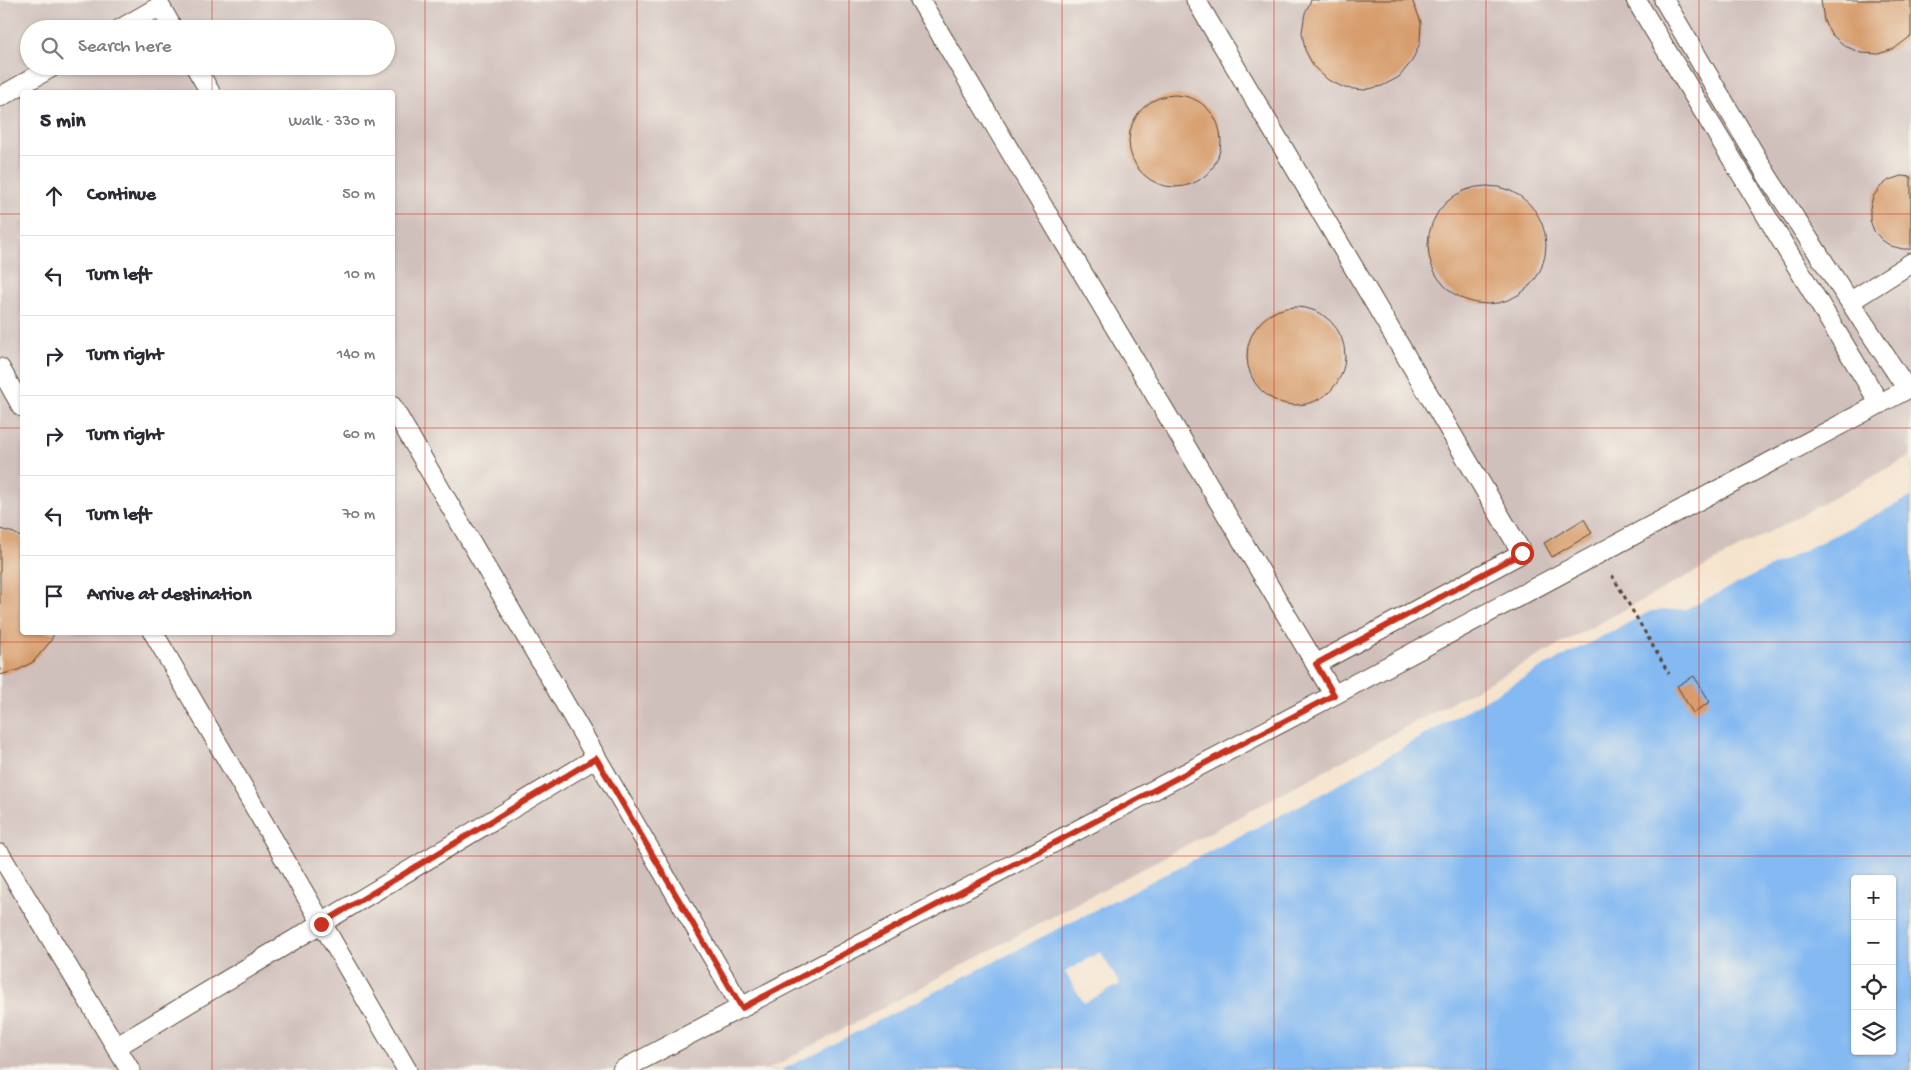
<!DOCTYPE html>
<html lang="en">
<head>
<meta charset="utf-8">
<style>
  body { margin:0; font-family:"Gochi Hand",sans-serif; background:#f2f2f3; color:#2b2b33 }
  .controls { position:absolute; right:15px; bottom:15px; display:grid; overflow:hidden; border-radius:5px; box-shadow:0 1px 4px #0004 }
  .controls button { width:45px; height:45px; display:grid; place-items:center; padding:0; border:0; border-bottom:1px solid #e1e1e2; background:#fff; color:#2b2b33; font:25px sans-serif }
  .stop { position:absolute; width:15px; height:15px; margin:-11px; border:4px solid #c8321e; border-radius:50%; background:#fff }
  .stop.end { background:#c8321e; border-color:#fff; box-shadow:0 1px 5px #0008 }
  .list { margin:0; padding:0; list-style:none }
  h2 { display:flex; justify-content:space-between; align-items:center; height:65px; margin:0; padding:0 20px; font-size:21px }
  h2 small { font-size:16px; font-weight:400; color:#7c7c81 }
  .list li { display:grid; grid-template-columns:32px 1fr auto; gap:15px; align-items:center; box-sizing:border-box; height:80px; padding:0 20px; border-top:1px solid #e1e1e2 }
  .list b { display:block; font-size:19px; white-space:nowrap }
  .list em { font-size:16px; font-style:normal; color:#7c7c81 }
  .icon { flex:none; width:28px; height:28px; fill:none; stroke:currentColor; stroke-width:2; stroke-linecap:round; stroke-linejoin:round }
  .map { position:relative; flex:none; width:1911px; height:1070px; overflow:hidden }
  .search { position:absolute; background:#fff; box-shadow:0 1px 4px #0004; left:20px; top:20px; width:375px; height:55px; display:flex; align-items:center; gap:12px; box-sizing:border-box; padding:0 18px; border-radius:28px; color:#7c7c81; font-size:19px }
  .panel { position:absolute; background:#fff; box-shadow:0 1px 4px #0004; left:20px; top:90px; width:375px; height:545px; border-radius:5px }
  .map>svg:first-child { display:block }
  .industrial { fill:#d0c0bc; fill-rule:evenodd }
  .water { fill:#84b9f2; stroke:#607288; fill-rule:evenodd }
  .pier { fill:#f5e3cc }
  .building { fill:#d79d6d }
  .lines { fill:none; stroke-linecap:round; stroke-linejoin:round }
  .lane-casing { stroke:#574638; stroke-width:21 }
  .path { stroke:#574638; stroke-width:3; stroke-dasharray:4 4; stroke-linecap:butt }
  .lane { stroke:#fff; stroke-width:19 }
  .route { stroke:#c8321e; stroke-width:6 }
  .grid { fill:none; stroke:#c8321e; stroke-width:1; stroke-opacity:0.55 }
</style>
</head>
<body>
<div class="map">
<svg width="1911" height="1070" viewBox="0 0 1911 1070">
  <rect width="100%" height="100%" fill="#f7f3e8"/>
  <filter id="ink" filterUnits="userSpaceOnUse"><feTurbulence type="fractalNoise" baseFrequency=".02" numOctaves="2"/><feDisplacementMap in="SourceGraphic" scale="10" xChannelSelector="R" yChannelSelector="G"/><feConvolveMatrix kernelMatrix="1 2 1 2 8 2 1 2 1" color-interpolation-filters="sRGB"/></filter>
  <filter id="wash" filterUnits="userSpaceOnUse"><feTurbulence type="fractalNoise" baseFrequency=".0096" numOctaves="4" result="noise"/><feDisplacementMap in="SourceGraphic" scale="20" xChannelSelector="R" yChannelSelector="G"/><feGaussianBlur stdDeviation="1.12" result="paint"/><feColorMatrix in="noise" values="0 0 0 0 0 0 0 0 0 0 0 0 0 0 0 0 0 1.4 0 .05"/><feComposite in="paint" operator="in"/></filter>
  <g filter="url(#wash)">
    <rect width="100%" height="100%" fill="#f5e3cc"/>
    <!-- industrial -->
    <path class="industrial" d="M0,0H1911V459L769,1070H0ZM29,29H386V66H29ZM22,92H392V632H22Z"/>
    <!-- water -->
    <path class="water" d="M1911,459V1070H769ZM1855,879H1892V1051H1855Z"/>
    <!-- pier -->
    <path class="pier" d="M1911,456V497L1686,609L1651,611L1539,669L1318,796L782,1070H767Z
      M1100,952L1120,984L1084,1003L1065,972Z"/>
    <g id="blocks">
      <!-- building -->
      <path class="building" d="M1311,0H1412L1421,22L1420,43L1412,61L1399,77L1382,86L1364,90L1345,88L1328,80L1314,67L1305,50L1302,32L1305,13Z
        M1821,0H1911V36L1894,49L1878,54L1861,53L1845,46L1832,35L1824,21Z
        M1129 141a46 46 0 1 1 92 0a46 46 0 1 1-92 0Z
        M1901,176L1911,177V249H1903L1891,246L1882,240L1874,231L1870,220V208L1873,197L1880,187L1889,180Z
        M1428 245a59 59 0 1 1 118 0a59 59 0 1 1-118 0Z
        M1247 356a49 49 0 1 1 98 0a49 49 0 1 1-98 0Z
        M1584,519L1592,533L1552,557L1544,543Z
        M0,529L14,533L22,538V632H55L50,642L33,662L18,670L0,675Z
        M1694,676L1710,702L1693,713L1677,686Z"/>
    </g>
  </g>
  <g filter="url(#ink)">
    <use href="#blocks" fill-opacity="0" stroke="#574638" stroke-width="1"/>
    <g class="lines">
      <defs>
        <path id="lane" d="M920,0L1334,695
          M1196,0L1522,553L1316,664
          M1636,0L1880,404
          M1664,0L1768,177L1907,389
          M120,29L160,6L173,29
          M195,66L210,92
          M0,97L54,66
          M1851,301L1911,263
          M0,368L22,407
          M392,406L742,1008
          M153,632L407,1070
          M0,854L130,1070
          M116,1047L596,758
          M622,1070L1334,695L1911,387"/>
      </defs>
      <!-- lane casing -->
      <use href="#lane" class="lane-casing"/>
      <!-- path -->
      <path class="path" d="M1612,575L1669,674"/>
      <!-- lane -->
      <use href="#lane" class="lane"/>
    </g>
  </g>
  <g class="lines" filter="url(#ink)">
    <!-- route -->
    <path class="route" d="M321,924L596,758L742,1008L1334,695L1316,664L1522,553"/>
  </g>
  <!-- grid -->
  <path class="grid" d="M212,0V29M425,0V1070M637,0V1070M849,0V1070M1062,0V1070M1274,0V1070M1486,0V1070M1699,0V1070M212,66V92M0,214H22M392,214H1911M0,428H22M392,428H1911M212,632V1070M0,642H1911M0,856H1911"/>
</svg>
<div class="controls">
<button>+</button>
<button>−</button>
<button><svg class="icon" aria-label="locate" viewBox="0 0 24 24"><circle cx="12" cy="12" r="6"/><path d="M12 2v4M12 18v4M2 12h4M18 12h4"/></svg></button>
<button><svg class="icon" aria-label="layers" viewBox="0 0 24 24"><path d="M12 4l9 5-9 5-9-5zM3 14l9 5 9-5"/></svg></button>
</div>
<div class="stop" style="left:1522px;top:553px"></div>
<div class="stop end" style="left:321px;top:924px"></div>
<div class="search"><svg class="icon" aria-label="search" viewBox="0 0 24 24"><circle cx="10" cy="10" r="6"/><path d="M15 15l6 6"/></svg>Search here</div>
<section class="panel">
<h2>5 min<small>Walk · 330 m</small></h2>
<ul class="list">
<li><svg class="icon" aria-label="ahead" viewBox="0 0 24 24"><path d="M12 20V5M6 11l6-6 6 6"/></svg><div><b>Continue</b></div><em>50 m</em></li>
<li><svg class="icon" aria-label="left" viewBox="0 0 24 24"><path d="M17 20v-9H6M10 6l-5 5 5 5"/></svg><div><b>Turn left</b></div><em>10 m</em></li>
<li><svg class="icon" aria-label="right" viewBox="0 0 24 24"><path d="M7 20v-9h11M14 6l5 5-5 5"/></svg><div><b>Turn right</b></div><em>140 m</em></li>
<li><svg class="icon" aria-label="right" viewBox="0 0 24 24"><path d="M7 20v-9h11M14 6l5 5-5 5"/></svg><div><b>Turn right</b></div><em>60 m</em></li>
<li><svg class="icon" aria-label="left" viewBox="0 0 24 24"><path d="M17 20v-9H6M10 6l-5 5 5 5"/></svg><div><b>Turn left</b></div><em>70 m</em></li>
<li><svg class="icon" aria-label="arrive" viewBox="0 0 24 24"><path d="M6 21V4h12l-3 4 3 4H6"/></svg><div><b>Arrive at destination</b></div></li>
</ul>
</section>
</div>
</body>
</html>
